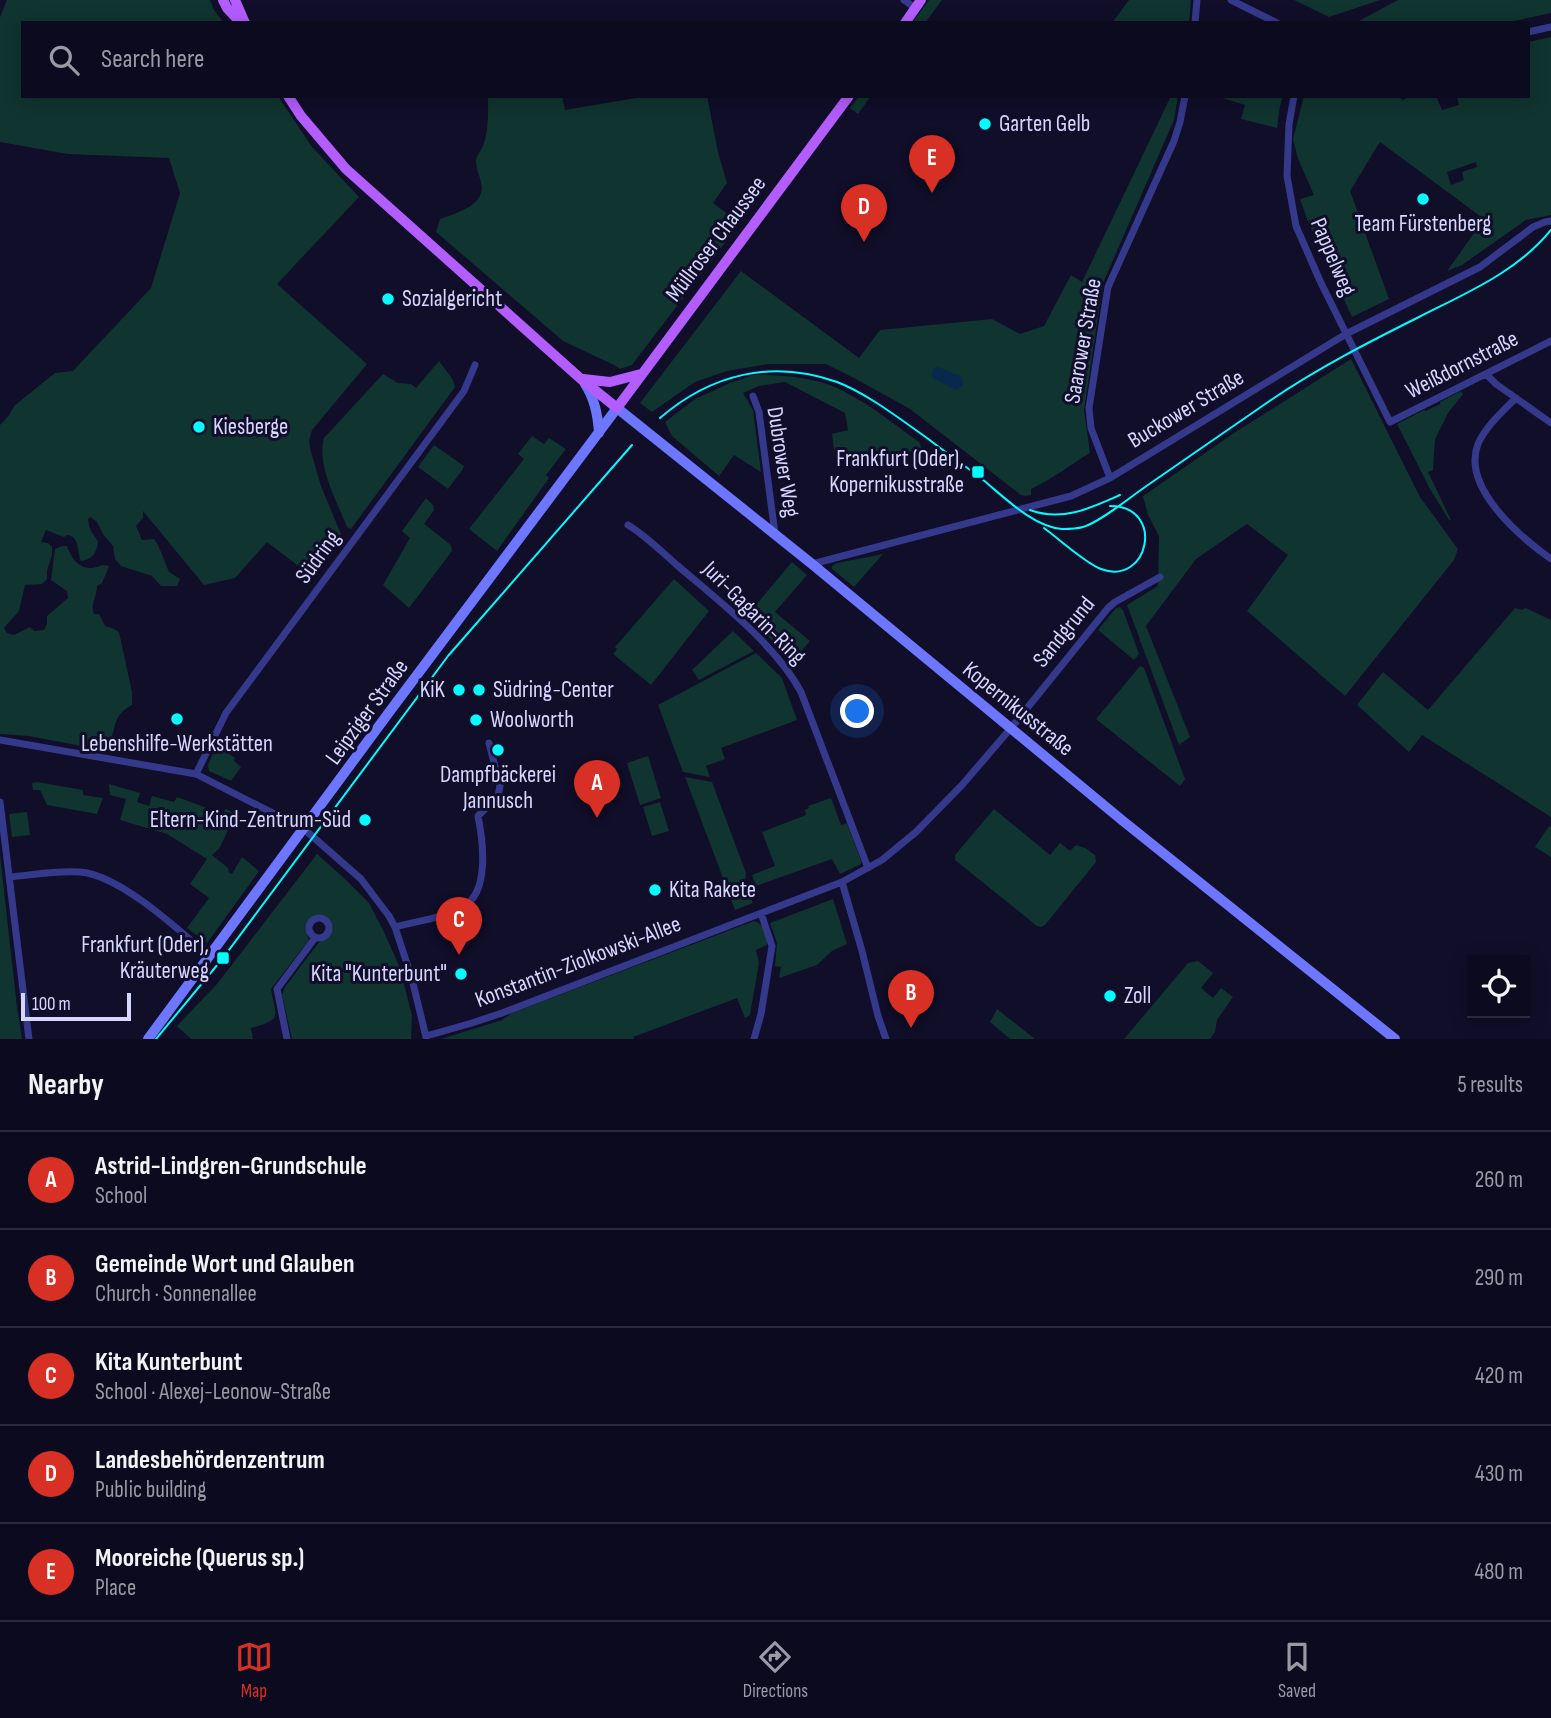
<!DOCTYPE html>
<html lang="en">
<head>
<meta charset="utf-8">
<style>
  body { margin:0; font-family:"Sofia Sans Condensed",sans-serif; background:#151328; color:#f1f3f6 }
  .controls { position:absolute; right:21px; bottom:21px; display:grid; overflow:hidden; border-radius:0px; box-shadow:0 4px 18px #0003 }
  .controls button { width:63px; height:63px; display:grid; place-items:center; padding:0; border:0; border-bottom:2px solid #2c2b3d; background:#0c0a1f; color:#f1f3f6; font:35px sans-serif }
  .scale { position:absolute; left:21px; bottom:18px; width:110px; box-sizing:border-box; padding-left:7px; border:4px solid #d7d6ff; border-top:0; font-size:19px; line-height:24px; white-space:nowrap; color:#d7d6ff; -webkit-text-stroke:5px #100e29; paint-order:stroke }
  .you { position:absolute; left:858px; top:712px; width:24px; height:24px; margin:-18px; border:5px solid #fff; border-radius:50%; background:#1a73e8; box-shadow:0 0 0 10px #1a73e833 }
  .badge { display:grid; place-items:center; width:46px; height:46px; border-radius:50%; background:#d93025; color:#fff; font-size:23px; font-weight:700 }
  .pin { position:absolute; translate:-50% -58px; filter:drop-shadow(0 2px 4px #0008) }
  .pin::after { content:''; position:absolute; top:37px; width:24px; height:21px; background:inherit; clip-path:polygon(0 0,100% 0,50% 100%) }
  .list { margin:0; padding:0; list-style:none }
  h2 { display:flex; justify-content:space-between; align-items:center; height:91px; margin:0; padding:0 28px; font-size:30px }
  h2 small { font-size:23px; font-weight:400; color:#9a9aa4 }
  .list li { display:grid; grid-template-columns:46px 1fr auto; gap:21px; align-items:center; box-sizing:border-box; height:98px; padding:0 28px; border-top:2px solid #2c2b3d }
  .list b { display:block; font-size:26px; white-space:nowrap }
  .list p { margin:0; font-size:23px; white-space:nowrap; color:#9a9aa4 }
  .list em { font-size:23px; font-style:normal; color:#9a9aa4 }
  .icon { flex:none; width:38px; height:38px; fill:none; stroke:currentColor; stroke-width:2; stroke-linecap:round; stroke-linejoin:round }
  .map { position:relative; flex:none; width:1551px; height:1039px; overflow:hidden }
  .search { position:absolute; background:#0c0a1f; box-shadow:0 4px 18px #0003; left:21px; right:21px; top:21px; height:77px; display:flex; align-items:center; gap:18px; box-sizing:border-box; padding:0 24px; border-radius:0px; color:#9a9aa4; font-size:26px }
  .sheet { height:581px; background:#0c0a1f }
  nav { display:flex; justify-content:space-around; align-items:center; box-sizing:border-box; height:98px; border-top:2px solid #2c2b3d; background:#0c0a1f; font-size:19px; color:#9a9aa4 }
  nav a { display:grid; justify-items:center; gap:4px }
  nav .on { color:#d93025 }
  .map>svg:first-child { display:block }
  .green { fill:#10342f; fill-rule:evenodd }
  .water { fill:#08284e }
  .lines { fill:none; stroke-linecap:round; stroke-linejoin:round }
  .street { stroke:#35398c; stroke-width:7 }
  .secondary { stroke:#6d76ff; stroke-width:10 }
  .primary { stroke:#b45dff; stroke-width:10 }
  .tram { stroke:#02fcff; stroke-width:2 }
  .poi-dot { fill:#02fcff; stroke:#100e29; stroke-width:2.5 }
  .labels { text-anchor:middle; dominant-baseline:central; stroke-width:6; stroke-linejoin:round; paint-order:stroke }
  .poi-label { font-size:23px; fill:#d7d6ff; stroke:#100e29; text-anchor:start }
  .street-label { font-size:23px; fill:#d7d6ff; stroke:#100e29 }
</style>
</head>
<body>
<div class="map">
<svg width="1551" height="1039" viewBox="0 0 1551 1039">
  <rect width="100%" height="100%" fill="#100e29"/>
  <!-- green -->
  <path class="green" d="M7,0H210L214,10L224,23H23V96H278L312,147L359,197L277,284L367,364L312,430L309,440L310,448L321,486L343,539L314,578L267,542L235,578L204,585L143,511V518L136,526L142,540L154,539L158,545L169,572L180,579L177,586H161L152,576L121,566L115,559L113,546L103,534L97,522L90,517L88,519C90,534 93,531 98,542C97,552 92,560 81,561C77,552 80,536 67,535L64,537L46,530L41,542L48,543L52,547V555L47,571V579L42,584L25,585L19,611L4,628L7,633L14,635L30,627L34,631L44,630L47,624V616L68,598L67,591L51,580L55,549L62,546H67C71,557 78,569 92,568C99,567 101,564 109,566L102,583L97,586C97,597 90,604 94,614H99L105,626L112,628L119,632L132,692V705C107,718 120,735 103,750L29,736L0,734V425L9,415L14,406L55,373L73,371L151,288L180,193L169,158L68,154L0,142V17Z
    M929,0H942L925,23H912Z
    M1129,0H1191L1189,23H1112Z
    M1294,0H1380L1329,17Z
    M1398,0H1551V13L1505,23H1355Z
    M1551,37V215L1526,220L1462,265L1447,271L1484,219L1380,142L1350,191L1389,299L1352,317L1309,224L1300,199L1314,195L1298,159L1293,139L1304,96H1400L1402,100L1412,96H1420L1421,98L1436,96L1442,110L1459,105L1457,96H1528V42ZM1476,162L1477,167L1462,172L1464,180L1451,185L1447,172Z
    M488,96H562L565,110L648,96H707L718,152L727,183L713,203L740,223L632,365L620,369L614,365L563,341L436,232L440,219C457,213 487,205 481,182C479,174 476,168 476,160C477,155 481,151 483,146C489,130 488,112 488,96Z
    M859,96H871L858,114L850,108Z
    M1171,96H1178L1174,120L1103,283L1084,410L1090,453C1070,465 1051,480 1031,489V495L1026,496L1021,495L910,409L854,378L826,364H768L727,371L695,382L652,412L640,403L741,271L859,358L880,330L992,319L1020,334L1044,326L1071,275L1082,282Z
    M1216,96H1283L1280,106L1277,128L1241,119L1245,105Z
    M1351,359L1420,497L1458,549L1454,560L1345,696L1247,611L1288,555L1247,524L1196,559L1146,626L1190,737L1179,745L1127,605L1158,586L1159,536L1148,515L1143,496L1237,431Z
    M439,361L453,380L455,387L351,529L347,527C337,502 316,464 324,438L383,374L398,383L411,384L416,388Z
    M753,375C785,375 817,377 845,392C871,405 895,425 919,442L922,449L902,459L854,461L841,457L834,450L832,434L848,430L845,413L785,382L759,386L743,393L753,410L761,472L734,455L719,476L672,436L665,422L695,399L730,383Z
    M1461,391L1463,394L1448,413L1435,439L1433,470L1428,472L1451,520H1449L1430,489L1397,424L1424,410L1426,411L1440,404V402Z
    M532,436L544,444L549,438L566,449L546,475L549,478L497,551L469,529L524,459L518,454Z
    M434,445L464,466L463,469L448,489L418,467Z
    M426,498L433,505L434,510L424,524L451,545L452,551L409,608L383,585L410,538L402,531Z
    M883,554L854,587L832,569V566L837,563Z
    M792,562L807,575L775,612L810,641L793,661L786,653L746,617Z
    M674,579L709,611L651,685L613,654L617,649L615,647Z
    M1120,607L1123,610L1139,654L1134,660L1098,630L1116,608Z
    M1515,608L1521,610L1526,608L1551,620V817L1422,735L1409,752L1357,705L1383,672L1428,710Z
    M733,631L754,651L699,680L692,670Z
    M756,653L782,678L797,720L721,748L725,759L706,766L710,777L683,772L658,705Z
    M1140,666L1144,668L1185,779L1180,786L1096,719Z
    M217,745L235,758L234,761L241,767L231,781L209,771L208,765Z
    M648,756L661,798L640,805L627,763Z
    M685,777L712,782L746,873L745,881L753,903L735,910Z
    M37,782L83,790V795L103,798L97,814L47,805L40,790H33L32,783Z
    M109,784L140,793L137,802L149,806L152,796L174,802L177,797L207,808L204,817L214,822L226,809L236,814L219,849L212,855L228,868L229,873L232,874L242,857L259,871L207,943L187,928L209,898L190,884L207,859L167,834L120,820L126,799L110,795Z
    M831,798L841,825L847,823L861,861V864L840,874L832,859L756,886L752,875L775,866L762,832L806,815L805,810L809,808L808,806Z
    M660,802L669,831L652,836L643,807Z
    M994,809L1050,855L1060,843L1070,851L1076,845L1085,848L1095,855L1096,862L1045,925L1041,927L1037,926L955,860V855Z
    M27,812L30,835L12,837L9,814Z
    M1549,826L1551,827V857L1535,847Z
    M317,854L346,880L369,903L384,932L400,968L412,1016L411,1039H292L282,995L285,987L319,942L327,938L331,931L330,922L326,918C310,915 302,923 309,940L271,989C276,1018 283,1019 251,1028L253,1039H191L177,1026L217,984Z
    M0,855L17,1007L22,1039H0Z
    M833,899L847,944L832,951L817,965L779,978L781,967L775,966L777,943L770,923Z
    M754,921C764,924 769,935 767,945L756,950L759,963L750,1015L745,1018L737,998L633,1037L634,1039H441L502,1020L512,1013Z
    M1198,961L1213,973L1201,988L1213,998L1221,988L1233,997L1217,1020L1215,1032L1210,1039H1124L1188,963Z
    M997,1009L1035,1039H1010L990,1022Z"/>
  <!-- water -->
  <path class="water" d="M938,367L962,377L963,385L957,390L934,379L932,376L933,369Z"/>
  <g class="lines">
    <!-- street -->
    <path class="street" d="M904,0L915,8
      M1231,0L1277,23
      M1195,23L1197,0
      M1528,32L1551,27
      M1294,96L1289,124L1287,176L1296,226L1321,283L1390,422L1551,341
      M1486,374L1496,384L1551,423
      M753,396L759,412L775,534
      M1516,398C1503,411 1485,427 1478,444C1461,487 1520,537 1551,559
      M1110,478L1091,428L1089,408L1108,287L1174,141L1180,122L1185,96
      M628,525C646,536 662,552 678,566C720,602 775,644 801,692L868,868
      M812,564L1071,496L1110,478L1346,334L1480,267L1533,227L1545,222L1551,221
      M0,740L196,774L304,829L361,879L389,916L395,927L412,979L426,1037
      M196,774L226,713L464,391L475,365
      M0,802L29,1039
      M10,877C32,875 58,870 80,872C120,875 179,930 210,957
      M842,882L862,951L878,1016L886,1039
      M309 928a10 10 0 1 1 20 0a10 10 0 1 1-20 0Z
      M395,927C417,921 444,918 463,907C490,892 483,841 478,816L498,796L500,786L489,743
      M426,1036L472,1023L502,1013L842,882L882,860L916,832L962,785L1011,728L1108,608L1115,602L1160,577
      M287,1039L277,989L315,938
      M754,1039L761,1014L772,946L761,913"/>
    <!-- secondary -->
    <path class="secondary" d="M585,384C595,399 598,416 599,433
      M148,1039L390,711L617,408L812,564L1123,821L1395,1039"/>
    <!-- primary -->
    <path class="primary" d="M223,0L227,8L241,23
      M235,0L245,23
      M905,23L921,0
      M288,96L301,116L346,169L581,379L617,408L849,96
      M583,379L610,382L641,374"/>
    <!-- tram -->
    <path class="tram" d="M660,418C711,374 772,359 837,382C868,394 900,419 927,438C945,452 964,465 982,479C1003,496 1033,527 1062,529C1068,529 1076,529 1083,527C1100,522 1129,498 1145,487C1187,458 1229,429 1271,400C1318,368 1369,342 1419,317C1466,293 1517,272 1551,230
      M1030,510C1062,522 1091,508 1120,495
      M1044,528C1058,538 1085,563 1101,569C1149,587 1166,506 1110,506
      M156,1039L223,958L448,656L632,445"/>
  </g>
  <!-- markers -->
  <g class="poi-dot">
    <circle cx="985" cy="124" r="7"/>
    <circle cx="1423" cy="199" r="7"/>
    <circle cx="388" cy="299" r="7"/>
    <circle cx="199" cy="427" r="7"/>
    <rect x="971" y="465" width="14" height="14" rx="3.5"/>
    <circle cx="459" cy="690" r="7"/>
    <circle cx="479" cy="690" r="7"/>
    <circle cx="177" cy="719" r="7"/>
    <circle cx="476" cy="720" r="7"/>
    <circle cx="498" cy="750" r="7"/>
    <circle cx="365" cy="820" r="7"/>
    <circle cx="655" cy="890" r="7"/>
    <rect x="216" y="951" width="14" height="14" rx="3.5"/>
    <circle cx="461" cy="974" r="7"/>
    <circle cx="1110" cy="996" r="7"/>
  </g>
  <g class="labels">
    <!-- poi labels -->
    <g class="poi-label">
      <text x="999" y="124">Garten Gelb</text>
      <text x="1423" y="224" text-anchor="middle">Team Fürstenberg</text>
      <text x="402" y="299">Sozialgericht</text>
      <text x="213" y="427">Kiesberge</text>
      <text x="964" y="459" text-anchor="end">Frankfurt (Oder),<tspan x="964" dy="26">Kopernikusstraße</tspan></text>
      <text x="445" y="690" text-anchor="end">KiK</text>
      <text x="493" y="690">Südring-Center</text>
      <text x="490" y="720">Woolworth</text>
      <text x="177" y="744" text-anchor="middle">Lebenshilfe-Werkstätten</text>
      <text x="498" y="775" text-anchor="middle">Dampfbäckerei<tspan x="498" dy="26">Jannusch</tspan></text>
      <text x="351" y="820" text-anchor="end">Eltern-Kind-Zentrum-Süd</text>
      <text x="669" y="890">Kita Rakete</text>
      <text x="209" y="945" text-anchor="end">Frankfurt (Oder),<tspan x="209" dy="26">Kräuterweg</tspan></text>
      <text x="447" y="974" text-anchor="end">Kita "Kunterbunt"</text>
      <text x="1124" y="996">Zoll</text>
    </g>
    <!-- street labels -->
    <g class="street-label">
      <text transform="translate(716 239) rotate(-53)">Müllroser Chaussee</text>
      <text transform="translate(1333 257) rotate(67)">Pappelweg</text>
      <text transform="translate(1083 341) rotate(-80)">Saarower Straße</text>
      <text transform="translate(1462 365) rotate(-27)">Weißdornstraße</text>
      <text transform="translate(1186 409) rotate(-31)">Buckower Straße</text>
      <text transform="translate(783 462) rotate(81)">Dubrower Weg</text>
      <text transform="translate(318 557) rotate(-54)">Südring</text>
      <text transform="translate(754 613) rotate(45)">Juri-Gagarin-Ring</text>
      <text transform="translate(1064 632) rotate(-51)">Sandgrund</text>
      <text transform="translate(1018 709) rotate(39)">Kopernikusstraße</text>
      <text transform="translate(367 712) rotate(-54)">Leipziger Straße</text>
      <text transform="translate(578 962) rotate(-21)">Konstantin-Ziolkowski-Allee</text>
    </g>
  </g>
</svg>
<div class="controls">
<button><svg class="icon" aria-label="locate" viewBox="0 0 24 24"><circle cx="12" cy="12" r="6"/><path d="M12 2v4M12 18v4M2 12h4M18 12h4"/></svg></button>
</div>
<div class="scale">100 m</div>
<div class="you"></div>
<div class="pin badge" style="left:597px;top:818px">A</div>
<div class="pin badge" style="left:911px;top:1028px">B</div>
<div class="pin badge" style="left:459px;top:955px">C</div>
<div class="pin badge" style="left:864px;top:242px">D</div>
<div class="pin badge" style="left:932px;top:193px">E</div>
<div class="search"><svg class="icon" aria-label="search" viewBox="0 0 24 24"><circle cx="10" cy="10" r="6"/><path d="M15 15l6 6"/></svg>Search here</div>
</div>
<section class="sheet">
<h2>Nearby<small>5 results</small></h2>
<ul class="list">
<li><span class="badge">A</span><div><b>Astrid-Lindgren-Grundschule</b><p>School</p></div><em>260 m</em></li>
<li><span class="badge">B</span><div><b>Gemeinde Wort und Glauben</b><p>Church · Sonnenallee</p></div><em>290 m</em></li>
<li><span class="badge">C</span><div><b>Kita Kunterbunt</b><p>School · Alexej-Leonow-Straße</p></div><em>420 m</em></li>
<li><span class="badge">D</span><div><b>Landesbehördenzentrum</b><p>Public building</p></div><em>430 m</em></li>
<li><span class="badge">E</span><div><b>Mooreiche (Querus sp.)</b><p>Place</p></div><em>480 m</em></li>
</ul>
</section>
<nav>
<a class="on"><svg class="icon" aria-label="map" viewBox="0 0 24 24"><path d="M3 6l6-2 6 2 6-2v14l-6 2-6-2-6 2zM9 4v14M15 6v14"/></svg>Map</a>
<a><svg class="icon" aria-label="directions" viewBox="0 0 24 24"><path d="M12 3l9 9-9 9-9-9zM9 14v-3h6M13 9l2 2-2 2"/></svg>Directions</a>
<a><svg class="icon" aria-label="saved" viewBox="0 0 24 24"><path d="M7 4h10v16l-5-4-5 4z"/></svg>Saved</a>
</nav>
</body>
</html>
